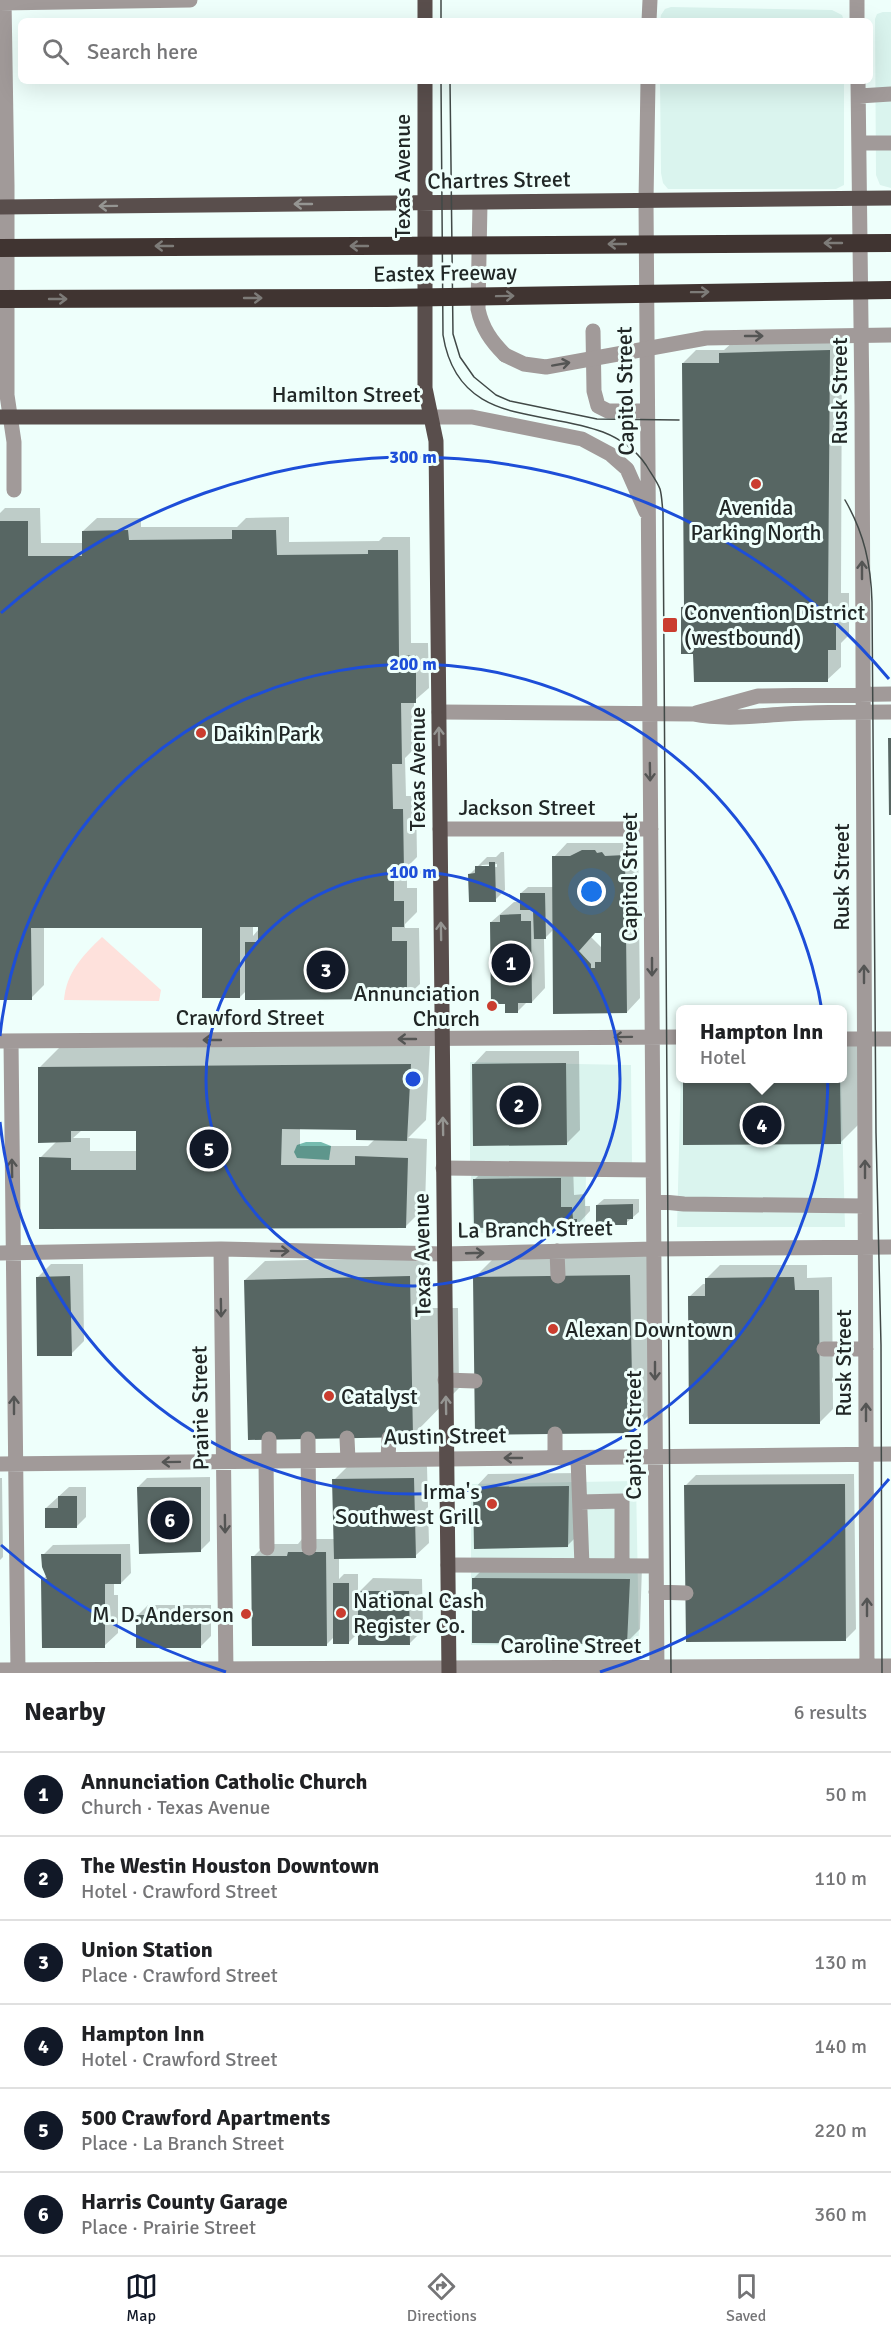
<!DOCTYPE html>
<html lang="en">
<head>
<meta charset="utf-8">
<style>
  body { margin:0; font-family:Signika,sans-serif; background:#f2f2f2; color:#202124 }
  .you { position:absolute; left:592px; top:892px; width:21px; height:21px; margin:-15px; border:4px solid #fff; border-radius:50%; background:#1a73e8; box-shadow:0 0 0 9px #1a73e833 }
  .badge { display:grid; place-items:center; width:39px; height:39px; border-radius:50%; background:#111827; color:#fff; font-size:20px; font-weight:700 }
  .pin { position:absolute; translate:-50% -50%; border:3px solid #fff; box-shadow:0 2px 6px #0006 }
  .popup { position:absolute; left:676px; top:1005px; width:171px; height:78px; box-sizing:border-box; display:grid; place-content:center; border-radius:9px; background:#fff; filter:drop-shadow(0 2px 4px #0005); font-size:20px; white-space:nowrap; color:#757577 }
  .popup b { font-size:22px; color:#202124 }
  .popup::after { content:''; position:absolute; left:50%; top:100%; margin-left:-12px; border:12px solid transparent; border-top-color:#fff }
  .list { margin:0; padding:0; list-style:none }
  h2 { display:flex; justify-content:space-between; align-items:center; height:78px; margin:0; padding:0 24px; font-size:26px }
  h2 small { font-size:20px; font-weight:400; color:#757577 }
  .list li { display:grid; grid-template-columns:39px 1fr auto; gap:18px; align-items:center; box-sizing:border-box; height:84px; padding:0 24px; border-top:2px solid #e0e0e0 }
  .list b { display:block; font-size:22px; white-space:nowrap }
  .list p { margin:0; font-size:20px; white-space:nowrap; color:#757577 }
  .list em { font-size:20px; font-style:normal; color:#757577 }
  .icon { flex:none; width:33px; height:33px; fill:none; stroke:currentColor; stroke-width:2; stroke-linecap:round; stroke-linejoin:round }
  .map { position:relative; flex:none; width:891px; height:1673px; overflow:hidden }
  .search { position:absolute; background:#fff; box-shadow:0 6px 24px #0002; left:18px; right:18px; top:18px; height:66px; display:flex; align-items:center; gap:15px; box-sizing:border-box; padding:0 21px; border-radius:9px; color:#757577; font-size:22px }
  .sheet { height:582px; background:#fff }
  nav { display:flex; justify-content:space-around; align-items:center; box-sizing:border-box; height:84px; border-top:2px solid #e0e0e0; background:#fff; font-size:16px; color:#757577 }
  nav a { display:grid; justify-items:center; gap:3px }
  nav .on { color:#111827 }
  .map>svg:first-child { display:block }
  .built { fill:#daf4ee }
  .green { fill:#fee1dc }
  .water { fill:#76bcaf }
  .shadow { fill:#0003; fill-rule:evenodd }
  .building { fill:#576663; fill-rule:evenodd }
  .lines { fill:none; stroke-linecap:round; stroke-linejoin:round }
  .minor { stroke:#a19a99; stroke-width:15 }
  .major { stroke:#594e4c; stroke-width:15 }
  .tram { stroke:#414947; stroke-width:1.5 }
  .minor-bridge { stroke:#a19a99; stroke-width:15 }
  .highway-bridge { stroke:#403431; stroke-width:18 }
  .oneway { stroke:#959592 }
  .oneway2 { stroke:#7d7b78 }
  .oneway3 { stroke:#545554 }
  .ring { fill:none; stroke:#1d4ed8; stroke-width:3 }
  .poi-dot { fill:#ca3d2f; stroke:#eefffb; stroke-width:2 }
  .labels { text-anchor:middle; dominant-baseline:central; stroke-width:6; stroke-linejoin:round; paint-order:stroke }
  .street-label { font-size:22px; fill:#212726; stroke:#eefffb }
  .poi-label { font-size:22px; fill:#212726; stroke:#eefffb; text-anchor:start }
  .centre { fill:#1d4ed8; stroke:#eefffb; stroke-width:3 }
  .ring-label { font-size:18px; text-anchor:middle; font-weight:bold; fill:#1d4ed8; stroke:#eefffb; stroke-width:6; stroke-linejoin:round; paint-order:stroke }
</style>
</head>
<body>
<div class="map">
<svg width="891" height="1673" viewBox="0 0 891 1673">
  <rect width="100%" height="100%" fill="#eefffb"/>
  <!-- built -->
  <path class="built" d="M671,7L832,10L842,15L844,21H660L661,15L665,9Z
    M883,12H891V188L880,185L876,175L875,19L877,14Z
    M660,81H844V185L836,189H668L663,183L661,173Z
    M470,1062L631,1065L632,1163L470,1161Z
    M681,1070V1078L841,1079L845,1227H677Z
    M586,1173L585,1231L473,1233L471,1174Z
    M636,1481L639,1646L471,1645V1484Z"/>
  <!-- green -->
  <path class="green" d="M102,937L161,990L159,1001L64,1000C66,973 83,955 102,937Z"/>
  <!-- water -->
  <path class="water" d="M306,1142H321L331,1146L329,1160L297,1158L294,1152L297,1145Z"/>
  <!-- shadow -->
  <path class="shadow" d="M842,337L841,593H849V635L841,643V667L827,680L695,652L682,607L685,604L683,363L696,350H724L734,341Z
    M5,508H40L41,543H83V531L97,518H141V527H237L246,518L289,517V542L379,541L383,537H410L411,643H428L429,688L414,701V749L405,758L406,796H416L417,857L407,867V888H417V912L405,924V928H419L420,984L406,997L247,990L240,997L203,926L44,927V985L31,998H0V513ZM253,926H259V929L253,936Z
    M567,843H638L640,998L627,1012L554,929L544,939L545,988L532,1002H527L518,1011L491,922L514,902H521V893L528,887H554V857ZM596,932H602L603,949L591,937Z
    M501,852H504L505,890L495,900L470,874L487,857H496ZM497,864V867L479,868L482,865Z
    M430,1045L426,1120L408,1138L427,1139L425,1207L405,1227H41L40,1158L57,1141L39,1068L59,1048ZM300,1128H358L375,1139L368,1146H300ZM82,1130H137V1151H90V1138H73Z
    M843,1046H859L860,1123L840,1143L684,1078H843Z
    M486,1051H579L580,1130L566,1144L473,1065Z
    M573,1165L574,1195L585,1194V1206H590V1211L577,1225L475,1179L488,1166Z
    M604,1199H639V1212L626,1223L597,1205Z
    M658,1248L660,1404L632,1432L475,1277L502,1250Z
    M429,1257L430,1308H458L459,1388L412,1436L245,1280L265,1261Z
    M51,1264H83L84,1341L71,1354L37,1278Z
    M720,1265H807V1278L832,1277L833,1409L820,1422L689,1297L703,1284H707V1278Z
    M427,1466L429,1543L415,1556L339,1557V1579L344,1574H358V1593L373,1578L422,1579L423,1630L409,1644L360,1631L349,1642L335,1636L327,1644L253,1557L266,1544H298L302,1539H335L334,1480L347,1467Z
    M581,1473V1532L567,1546L475,1488L488,1474Z
    M854,1474L856,1629L846,1639L686,1485L696,1475Z
    M210,1477V1541L200,1551L138,1487L147,1478Z
    M0,1478H2L3,1557L0,1560Z
    M69,1487H86V1517L76,1527L46,1508Z
    M130,1544L131,1573L121,1583H114V1595H118V1633L104,1646L42,1580L47,1575L43,1555L53,1545Z
    M487,1565L642,1566L640,1629L627,1642L474,1578Z
    M148,1605H211V1636L201,1646L138,1615Z"/>
  <!-- building -->
  <path class="building" d="M830,350L828,606H836V650H828V682H694L693,654H681V607H684L682,363H719V353Z
    M0,521H28V556H82V531L128,530L129,540L232,539V530H276L277,555L368,554V550H398L399,656L416,655V703H401L402,764H392L393,809H403L404,872H394V901H404V927H392V941H407V999L245,1000V942H258V927H240V998H202V928H31L32,1000H0Z
    M888,738H891V815H889Z
    M582,850H595L597,853L602,852L605,856L625,855L627,1013L553,1014L552,856H570ZM595,933H601V962H595V968H591V964L579,951Z
    M489,862H495L496,902H469L468,874L475,873V866H489Z
    M520,893H545L546,939H534L533,910H520Z
    M521,914V921H531L532,1003H518V1013H505V1004H491L490,922H500V915Z
    M566,1063L567,1145L473,1146L472,1064Z
    M411,1064L407,1141L356,1140V1130L282,1129L281,1165H355V1156L408,1158L406,1228L39,1229V1157L71,1158V1170H136V1131H71V1142L38,1143V1067Z
    M683,1078H840L841,1144L683,1145Z
    M561,1178V1207H572L573,1219H577V1226L474,1228L473,1179Z
    M633,1204V1219H627V1225H596V1205Z
    M630,1275L633,1433L475,1435L473,1277Z
    M70,1276L72,1356H37L36,1277Z
    M410,1276L413,1437L248,1440L244,1280Z
    M794,1277L795,1290H819L820,1424H689L688,1296H705V1278Z
    M414,1478L416,1558L334,1559L332,1479Z
    M845,1484L846,1641L686,1642L684,1485Z
    M569,1486L568,1547L474,1549L473,1487Z
    M137,1487H201V1552L139,1554Z
    M58,1496H77V1528H45V1508H58Z
    M288,1552H326L327,1646H252L251,1556H287Z
    M41,1554H121V1584H105V1648H42L41,1579H47L42,1567Z
    M472,1578L630,1579L627,1644L472,1643Z
    M333,1583H349V1644H333Z
    M358,1591H409L410,1645H358Z
    M136,1615H201V1648H136Z"/>
  <g class="lines">
    <!-- minor -->
    <path class="minor" d="M4,0L7,185V395L14,442V490
      M857,0V21
      M0,3L190,0
      M649,21L650,0
      M648,81L646,201L657,1673
      M858,81L862,405L867,1673
      M859,96L891,94
      M859,143H891
      M480,203L478,309C482,328 491,341 505,355
      M593,331L594,391L598,406L608,411H647
      M431,417H472L582,439L610,454L627,469L646,512
      M439,712L693,714C724,720 753,716 785,714C820,712 856,712 891,712
      M696,713L758,696L891,694
      M440,829H651
      M843,1039H891
      M0,1041L681,1037
      M11,1041L18,1673
      M443,1168L653,1170
      M654,1201L684,1204L865,1206
      M221,1249L226,1673
      M557,1251L558,1276
      M0,1253L221,1249L444,1254L654,1249L891,1247
      M824,1349H866
      M445,1380L475,1381
      M555,1434V1457
      M347,1438L348,1460
      M308,1439L309,1548
      M578,1458L582,1566
      M388,1459L389,1438
      M266,1460L267,1548
      M269,1460V1439
      M0,1464L891,1454
      M580,1502L622,1501V1566
      M448,1565L656,1566
      M656,1592L686,1593
      M0,1670L891,1666"/>
    <!-- major -->
    <path class="major" d="M425,0V21
      M425,81V388L436,441L449,1673
      M0,207L891,198
      M0,417H431"/>
    <!-- tram -->
    <path class="tram" d="M441,0V21
      M441,81L443,335C462,453 594,389 646,465C650,472 657,481 660,489C662,496 662,505 663,512L671,1673
      M450,81L453,334L460,357L474,377L496,395L510,401L597,419L679,420
      M845,500C864,533 871,564 872,602L876,1133L881,1345L882,1673"/>
    <!-- minor-bridge -->
    <path class="minor-bridge" d="M505,355L524,364L546,367L706,338L891,335"/>
    <!-- highway-bridge -->
    <path class="highway-bridge" d="M0,248L891,243
      M0,299L387,298L891,290"/>
  </g>
  <!-- one-way arrows -->
  <defs><path id="oneway-shaft" d="M-6 0H5M1.5-3L5.5 0L1.5 3" fill="none" stroke-width="1.6" stroke-linecap="round" stroke-linejoin="round" transform="scale(1.5)"/></defs>
  <g class="oneway">
    <use href="#oneway-shaft" transform="translate(303 204) rotate(180)"/>
    <use href="#oneway-shaft" transform="translate(108 206) rotate(179)"/>
    <use href="#oneway-shaft" transform="translate(439 736) rotate(-91)"/>
    <use href="#oneway-shaft" transform="translate(441 931) rotate(-91)"/>
    <use href="#oneway-shaft" transform="translate(443 1126) rotate(-91)"/>
    <use href="#oneway-shaft" transform="translate(446 1405) rotate(-91)"/>
  </g>
  <g class="oneway2">
    <use href="#oneway-shaft" transform="translate(833 243) rotate(180)"/>
    <use href="#oneway-shaft" transform="translate(617 244) rotate(180)"/>
    <use href="#oneway-shaft" transform="translate(164 246) rotate(180)"/>
    <use href="#oneway-shaft" transform="translate(359 246) rotate(180)"/>
    <use href="#oneway-shaft" transform="translate(700 292) rotate(-1)"/>
    <use href="#oneway-shaft" transform="translate(505 296) rotate(-1)"/>
    <use href="#oneway-shaft" transform="translate(253 298)"/>
    <use href="#oneway-shaft" transform="translate(58 299)"/>
  </g>
  <g class="oneway3">
    <use href="#oneway-shaft" transform="translate(754 336)"/>
    <use href="#oneway-shaft" transform="translate(561 364) rotate(-10)"/>
    <use href="#oneway-shaft" transform="translate(862 570) rotate(-90)"/>
    <use href="#oneway-shaft" transform="translate(650 772) rotate(89)"/>
    <use href="#oneway-shaft" transform="translate(652 967) rotate(90)"/>
    <use href="#oneway-shaft" transform="translate(864 974) rotate(-90)"/>
    <use href="#oneway-shaft" transform="translate(623 1037) rotate(179)"/>
    <use href="#oneway-shaft" transform="translate(407 1039) rotate(180)"/>
    <use href="#oneway-shaft" transform="translate(212 1040) rotate(180)"/>
    <use href="#oneway-shaft" transform="translate(12 1168) rotate(-91)"/>
    <use href="#oneway-shaft" transform="translate(865 1169) rotate(-90)"/>
    <use href="#oneway-shaft" transform="translate(280 1251) rotate(1)"/>
    <use href="#oneway-shaft" transform="translate(475 1253) rotate(-2)"/>
    <use href="#oneway-shaft" transform="translate(221 1308) rotate(89)"/>
    <use href="#oneway-shaft" transform="translate(655 1371) rotate(90)"/>
    <use href="#oneway-shaft" transform="translate(14 1405) rotate(-90)"/>
    <use href="#oneway-shaft" transform="translate(866 1412) rotate(-90)"/>
    <use href="#oneway-shaft" transform="translate(513 1458) rotate(180)"/>
    <use href="#oneway-shaft" transform="translate(171 1462) rotate(179)"/>
    <use href="#oneway-shaft" transform="translate(225 1524) rotate(89)"/>
    <use href="#oneway-shaft" transform="translate(867 1607) rotate(-90)"/>
  </g>
  <!-- distance rings -->
  <g class="ring">
    <circle cx="413" cy="1079" r="207"/>
    <path d="M0 1036A415 415 0 1 1 0 1122"/>
    <path d="M889 1479A622 622 0 0 1 600 1672M226 1672A622 622 0 0 1 1 1545M1 613A622 622 0 0 1 889 679"/>
  </g>
  <!-- markers -->
  <g class="poi-dot">
    <circle cx="756" cy="484" r="6"/>
    <rect x="662" y="617" width="16" height="16" rx="3"/>
    <circle cx="201" cy="733" r="6"/>
    <circle cx="492" cy="1006" r="6"/>
    <circle cx="553" cy="1329" r="6"/>
    <circle cx="329" cy="1396" r="6"/>
    <circle cx="492" cy="1504" r="6"/>
    <circle cx="341" cy="1613" r="6"/>
    <circle cx="246" cy="1614" r="6"/>
  </g>
  <g class="labels">
    <!-- street labels -->
    <g class="street-label">
      <text transform="translate(402 176) rotate(-90)">Texas Avenue</text>
      <text transform="translate(499 180) rotate(-1)">Chartres Street</text>
      <text transform="translate(445 273) rotate(-1)">Eastex Freeway</text>
      <text transform="translate(625 391) rotate(-91)">Capitol Street</text>
      <text transform="translate(839 391) rotate(-90)">Rusk Street</text>
      <text x="346" y="394">Hamilton Street</text>
      <text transform="translate(417 769) rotate(-90)">Texas Avenue</text>
      <text x="527" y="807">Jackson Street</text>
      <text transform="translate(629 877) rotate(-90)">Capitol Street</text>
      <text transform="translate(841 877) rotate(-90)">Rusk Street</text>
      <text x="250" y="1017">Crawford Street</text>
      <text transform="translate(535 1229) rotate(-1)">La Branch Street</text>
      <text transform="translate(422 1255) rotate(-91)">Texas Avenue</text>
      <text transform="translate(843 1363) rotate(-90)">Rusk Street</text>
      <text transform="translate(200 1408) rotate(-91)">Prairie Street</text>
      <text transform="translate(633 1435) rotate(-90)">Capitol Street</text>
      <text transform="translate(445 1436) rotate(-1)">Austin Street</text>
      <text x="571" y="1645">Caroline Street</text>
    </g>
    <!-- poi labels -->
    <g class="poi-label">
      <text x="756" y="507" text-anchor="middle">Avenida<tspan x="756" dy="25">Parking North</tspan></text>
      <text x="684" y="612">Convention District<tspan x="684" dy="25">(westbound)</tspan></text>
      <text x="213" y="733">Daikin Park</text>
      <text x="480" y="993" text-anchor="end">Annunciation<tspan x="480" dy="25">Church</tspan></text>
      <text x="565" y="1329">Alexan Downtown</text>
      <text x="341" y="1396">Catalyst</text>
      <text x="480" y="1491" text-anchor="end">Irma's<tspan x="480" dy="25">Southwest Grill</tspan></text>
      <text x="353" y="1600">National Cash<tspan x="353" dy="25">Register Co.</tspan></text>
      <text x="234" y="1614" text-anchor="end">M. D. Anderson</text>
    </g>
  </g>
  <circle cx="413" cy="1079" r="9" class="centre"/>
  <g class="ring-label">
    <text x="413" y="463">300 m</text>
    <text x="413" y="670">200 m</text>
    <text x="413" y="878">100 m</text>
  </g>
</svg>
<div class="you"></div>
<div class="pin badge" style="left:511px;top:963px">1</div>
<div class="pin badge" style="left:519px;top:1105px">2</div>
<div class="pin badge" style="left:326px;top:970px">3</div>
<div class="pin badge" style="left:762px;top:1125px">4</div>
<div class="popup"><b>Hampton Inn</b>Hotel</div>
<div class="pin badge" style="left:209px;top:1149px">5</div>
<div class="pin badge" style="left:170px;top:1520px">6</div>
<div class="search"><svg class="icon" aria-label="search" viewBox="0 0 24 24"><circle cx="10" cy="10" r="6"/><path d="M15 15l6 6"/></svg>Search here</div>
</div>
<section class="sheet">
<h2>Nearby<small>6 results</small></h2>
<ul class="list">
<li><span class="badge">1</span><div><b>Annunciation Catholic Church</b><p>Church · Texas Avenue</p></div><em>50 m</em></li>
<li><span class="badge">2</span><div><b>The Westin Houston Downtown</b><p>Hotel · Crawford Street</p></div><em>110 m</em></li>
<li><span class="badge">3</span><div><b>Union Station</b><p>Place · Crawford Street</p></div><em>130 m</em></li>
<li><span class="badge">4</span><div><b>Hampton Inn</b><p>Hotel · Crawford Street</p></div><em>140 m</em></li>
<li><span class="badge">5</span><div><b>500 Crawford Apartments</b><p>Place · La Branch Street</p></div><em>220 m</em></li>
<li><span class="badge">6</span><div><b>Harris County Garage</b><p>Place · Prairie Street</p></div><em>360 m</em></li>
</ul>
</section>
<nav>
<a class="on"><svg class="icon" aria-label="map" viewBox="0 0 24 24"><path d="M3 6l6-2 6 2 6-2v14l-6 2-6-2-6 2zM9 4v14M15 6v14"/></svg>Map</a>
<a><svg class="icon" aria-label="directions" viewBox="0 0 24 24"><path d="M12 3l9 9-9 9-9-9zM9 14v-3h6M13 9l2 2-2 2"/></svg>Directions</a>
<a><svg class="icon" aria-label="saved" viewBox="0 0 24 24"><path d="M7 4h10v16l-5-4-5 4z"/></svg>Saved</a>
</nav>
</body>
</html>
